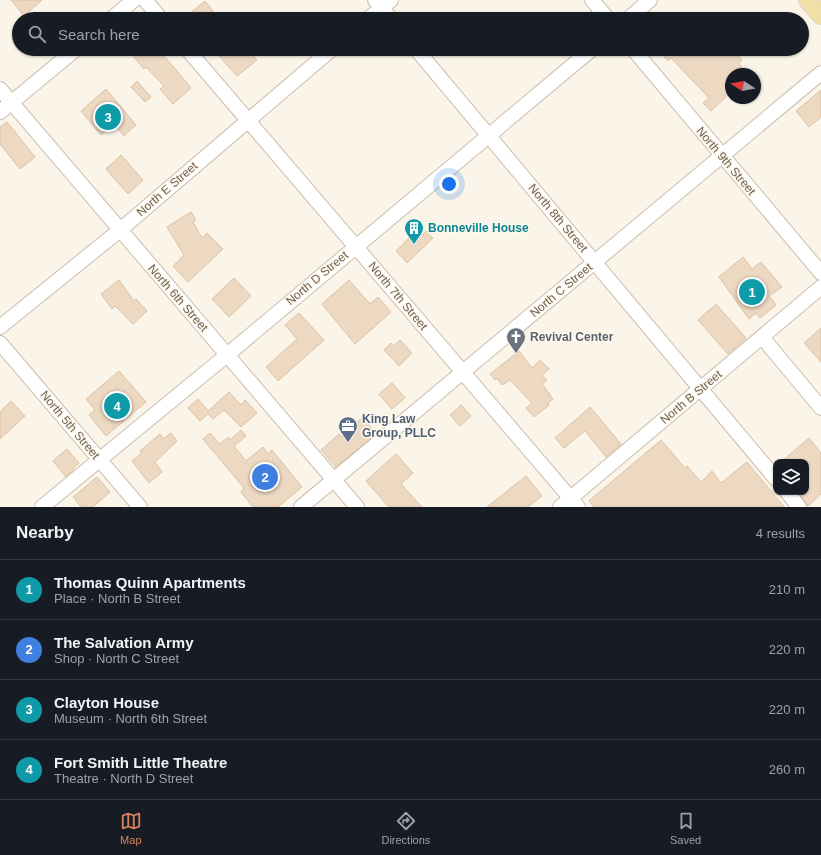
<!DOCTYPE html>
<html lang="en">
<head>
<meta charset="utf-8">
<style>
  body { margin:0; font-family:Arial,sans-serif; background:#20242c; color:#f1f3f6 }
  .controls { position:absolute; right:12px; bottom:12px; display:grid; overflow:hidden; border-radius:8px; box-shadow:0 1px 3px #0004 }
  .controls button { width:36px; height:36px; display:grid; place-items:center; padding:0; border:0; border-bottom:1px solid #363941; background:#171b24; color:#f1f3f6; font:20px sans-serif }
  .compass { position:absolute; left:725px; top:68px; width:36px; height:36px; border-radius:50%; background:#171b24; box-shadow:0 1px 3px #0004; rotate:281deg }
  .you { position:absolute; left:449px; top:184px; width:14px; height:14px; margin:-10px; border:3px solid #fff; border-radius:50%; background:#1a73e8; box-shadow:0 0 0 6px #1a73e833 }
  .badge { display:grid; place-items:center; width:26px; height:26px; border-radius:50%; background:#d88359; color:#fff; font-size:13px; font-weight:700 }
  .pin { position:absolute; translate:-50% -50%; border:2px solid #fff; box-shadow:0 1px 4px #0006 }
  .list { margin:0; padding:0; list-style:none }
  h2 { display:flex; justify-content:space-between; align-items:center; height:52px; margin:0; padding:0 16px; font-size:17px }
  h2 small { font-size:13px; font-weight:400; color:#9ea1a6 }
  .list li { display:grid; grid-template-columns:26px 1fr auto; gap:12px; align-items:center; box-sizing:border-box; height:60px; padding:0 16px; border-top:1px solid #363941 }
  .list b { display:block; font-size:15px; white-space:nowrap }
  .list p { margin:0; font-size:13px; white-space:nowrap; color:#9ea1a6 }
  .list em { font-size:13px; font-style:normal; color:#9ea1a6 }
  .icon { flex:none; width:22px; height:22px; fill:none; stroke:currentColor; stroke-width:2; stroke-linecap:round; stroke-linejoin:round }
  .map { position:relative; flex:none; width:821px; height:507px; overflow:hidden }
  .search { position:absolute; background:#171b24; box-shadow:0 1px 3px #0004; left:12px; right:12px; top:12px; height:44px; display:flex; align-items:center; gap:10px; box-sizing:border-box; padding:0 14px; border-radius:22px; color:#9ea1a6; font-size:15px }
  .sheet { height:292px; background:#171b24 }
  nav { display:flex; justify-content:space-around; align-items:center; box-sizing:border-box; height:56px; border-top:1px solid #363941; background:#171b24; font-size:11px; color:#9ea1a6 }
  nav a { display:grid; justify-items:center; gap:2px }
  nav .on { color:#d88359 }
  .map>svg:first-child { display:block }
  .building { fill:#edd8c2; stroke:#dec1a4 }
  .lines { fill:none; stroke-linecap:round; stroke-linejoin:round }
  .minor-casing { stroke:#cbbeaf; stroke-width:16 }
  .major-casing { stroke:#d8d2cd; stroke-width:20 }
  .minor { stroke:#fff; stroke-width:14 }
  .major { stroke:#f2dea7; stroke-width:18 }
  .labels { text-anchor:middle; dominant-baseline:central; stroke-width:3; stroke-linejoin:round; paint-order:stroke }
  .street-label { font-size:12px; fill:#725f4e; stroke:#fdf9ee }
  .culture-label { font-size:12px; font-weight:bold; fill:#0d838f; stroke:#fdf9ee; text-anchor:start }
  .worship-label { font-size:12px; font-weight:bold; fill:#5b616d; stroke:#fdf9ee; text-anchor:start }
  .service-label { font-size:12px; font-weight:bold; fill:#4e5e75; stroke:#fdf9ee; text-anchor:start }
</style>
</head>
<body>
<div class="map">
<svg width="821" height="507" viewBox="0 0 821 507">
  <rect width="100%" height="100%" fill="#faf5e8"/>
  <!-- building -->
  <path class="building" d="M11,0H42L24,16Z
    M205,1L213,11L204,19H183Z
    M127,49H157L173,66L191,88L173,104L160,89L164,86L146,67L144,69Z
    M213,49H247L257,60L237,76Z
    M657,49H732L742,60L739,64L749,74H731V92L711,111L703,103L709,98L671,58L668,61Z
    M137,81L151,97L145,102L131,87Z
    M106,89L136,125L124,136L114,124L101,135L81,111Z
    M821,90V117L809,127L796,111Z
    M7,122L35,157L20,169L0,144V127Z
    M121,155L143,180L128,194L106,169Z
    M191,212L196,220L193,222L202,238L207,233L223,249L188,282L173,266L184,255L167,227Z
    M417,230L422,235L426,231L433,238L407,263L396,251Z
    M743,257L752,269L761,262L782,287L769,296L776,305L760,318L756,313L749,319L719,277Z
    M234,278L251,296L229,317L212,299Z
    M119,280L134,301L136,299L147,311L133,324L115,306L112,309L101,294Z
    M349,280L370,304L378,297L391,312L355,344L322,304Z
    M716,304L746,338L728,354L698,320Z
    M299,313L324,340L278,381L266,367L297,339L285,325Z
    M821,328V362L804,343Z
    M400,340L412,353L399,366L384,350L391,343L394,346Z
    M519,351L532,368L540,360L549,369L542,375L547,380L542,384L553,399L548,403L549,405L534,417L526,408L532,403L510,380L502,385L497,378L495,380L490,374Z
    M119,371L146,402L106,436L89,415L95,410L86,399Z
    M392,383L405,398L392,409L379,394Z
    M229,392L241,405L245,400L257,413L241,427L224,410L213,419L208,414L200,421L188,408L198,399L208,411Z
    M11,401L25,416L0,439V412Z
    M461,405L471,416L460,426L450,415Z
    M590,407L621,444L606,457L585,431L564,448L555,438Z
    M363,417L376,434L336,467L321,450L339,434L341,437Z
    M241,430L246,436L234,446L246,461L263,447L268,454L272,450L302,487L278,507H253L241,492L244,488L203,439L210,433L220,444L228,437L230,440Z
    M171,433L177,441L155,462L162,472L149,483L132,461L142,453L140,451L160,434L163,439Z
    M809,438L821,453V494L808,506L798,492H806V462H781Z
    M661,440L685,468L687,466L701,482L712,471L721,483L747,462L784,507H594L589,501Z
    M67,449L79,463L73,468L74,469L66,477L53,461Z
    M396,454L413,473L401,484L422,507H389L366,481Z
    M526,476L542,496L528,507H487Z
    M97,477L110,492L93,507H81L73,497Z"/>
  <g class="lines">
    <defs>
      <path id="minor" d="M145,0L161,19
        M375,0L391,19
        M592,0L608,19
        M111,19L134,0
        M368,19L391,0
        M628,19L650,0
        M187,49L578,507
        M416,49L776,479
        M633,49L821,273
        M0,89L357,507
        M0,112L76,49
        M0,327L120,230L332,49
        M762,337L821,408
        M0,343L140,507
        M787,492L799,507
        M42,507L227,355L592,49
        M301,507L821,73
        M560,507L821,287"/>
      <path id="major" d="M808,0L821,15"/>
    </defs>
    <!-- minor casing -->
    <use href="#minor" class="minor-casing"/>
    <!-- major casing -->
    <use href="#major" class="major-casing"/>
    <!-- minor -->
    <use href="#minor" class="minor"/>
    <!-- major -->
    <use href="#major" class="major"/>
  </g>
  <!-- icons -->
  <defs>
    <symbol id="building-pin" viewBox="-11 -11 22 30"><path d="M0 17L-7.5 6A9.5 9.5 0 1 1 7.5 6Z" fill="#0f9aa8" stroke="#fdf9ee"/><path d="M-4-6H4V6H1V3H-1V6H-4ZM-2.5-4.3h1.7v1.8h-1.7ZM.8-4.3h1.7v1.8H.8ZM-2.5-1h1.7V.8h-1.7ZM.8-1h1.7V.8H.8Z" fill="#fff"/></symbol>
    <symbol id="church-pin" viewBox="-11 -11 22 30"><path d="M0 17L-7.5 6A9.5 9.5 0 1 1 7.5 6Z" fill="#6b7280" stroke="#fdf9ee"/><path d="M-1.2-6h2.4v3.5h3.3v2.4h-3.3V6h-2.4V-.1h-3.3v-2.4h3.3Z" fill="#fff"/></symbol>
    <symbol id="office-pin" viewBox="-11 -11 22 30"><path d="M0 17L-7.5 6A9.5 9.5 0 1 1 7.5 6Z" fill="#5c6f8a" stroke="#fdf9ee"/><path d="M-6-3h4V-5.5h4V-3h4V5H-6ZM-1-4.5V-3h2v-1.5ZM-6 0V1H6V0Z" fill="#fff"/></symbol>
  </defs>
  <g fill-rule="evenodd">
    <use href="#building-pin" x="403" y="217" width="22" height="30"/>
    <use href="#church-pin" x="505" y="326" width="22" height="30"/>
    <use href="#office-pin" x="337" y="415" width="22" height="30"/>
  </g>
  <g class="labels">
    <!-- street labels -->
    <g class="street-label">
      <text transform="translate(726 161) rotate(50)">North 9th Street</text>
      <text transform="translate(167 189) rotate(-41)">North E Street</text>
      <text transform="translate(558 218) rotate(50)">North 8th Street</text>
      <text transform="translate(317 278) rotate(-40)">North D Street</text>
      <text transform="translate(561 290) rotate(-40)">North C Street</text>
      <text transform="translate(398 296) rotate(50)">North 7th Street</text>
      <text transform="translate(178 298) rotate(49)">North 6th Street</text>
      <text transform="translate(691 397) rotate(-40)">North B Street</text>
      <text transform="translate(70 425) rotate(50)">North 5th Street</text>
    </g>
    <!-- culture labels -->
    <g class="culture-label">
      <text x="428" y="228">Bonneville House</text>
    </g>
    <!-- worship labels -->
    <g class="worship-label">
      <text x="530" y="337">Revival Center</text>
    </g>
    <!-- service labels -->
    <g class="service-label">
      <text x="362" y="419">King Law<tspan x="362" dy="14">Group, PLLC</tspan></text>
    </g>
  </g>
</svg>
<div class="controls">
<button><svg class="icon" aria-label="layers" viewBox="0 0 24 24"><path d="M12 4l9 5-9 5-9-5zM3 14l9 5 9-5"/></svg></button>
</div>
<svg class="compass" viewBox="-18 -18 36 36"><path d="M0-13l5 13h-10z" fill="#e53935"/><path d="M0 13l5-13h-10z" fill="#9ea1a6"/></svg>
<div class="you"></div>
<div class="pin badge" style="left:752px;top:292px;background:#0f9aa8">1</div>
<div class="pin badge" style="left:265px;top:477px;background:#3f7fe0">2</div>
<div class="pin badge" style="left:108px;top:117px;background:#0f9aa8">3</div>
<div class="pin badge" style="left:117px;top:406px;background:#0f9aa8">4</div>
<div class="search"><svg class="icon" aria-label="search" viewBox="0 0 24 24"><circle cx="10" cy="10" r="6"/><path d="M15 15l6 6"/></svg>Search here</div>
</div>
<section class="sheet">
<h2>Nearby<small>4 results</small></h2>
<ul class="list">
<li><span class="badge" style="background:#0f9aa8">1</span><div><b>Thomas Quinn Apartments</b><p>Place · North B Street</p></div><em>210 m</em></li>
<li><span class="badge" style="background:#3f7fe0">2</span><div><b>The Salvation Army</b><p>Shop · North C Street</p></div><em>220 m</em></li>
<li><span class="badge" style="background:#0f9aa8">3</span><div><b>Clayton House</b><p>Museum · North 6th Street</p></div><em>220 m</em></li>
<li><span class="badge" style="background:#0f9aa8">4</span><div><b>Fort Smith Little Theatre</b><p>Theatre · North D Street</p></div><em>260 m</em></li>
</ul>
</section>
<nav>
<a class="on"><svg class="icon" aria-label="map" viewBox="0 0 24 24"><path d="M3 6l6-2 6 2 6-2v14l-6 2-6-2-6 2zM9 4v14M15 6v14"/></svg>Map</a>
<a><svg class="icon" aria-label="directions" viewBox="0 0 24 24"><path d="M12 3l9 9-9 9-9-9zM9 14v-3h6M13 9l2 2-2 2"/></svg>Directions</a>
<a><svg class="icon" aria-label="saved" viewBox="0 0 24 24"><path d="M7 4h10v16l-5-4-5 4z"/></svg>Saved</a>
</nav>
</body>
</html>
